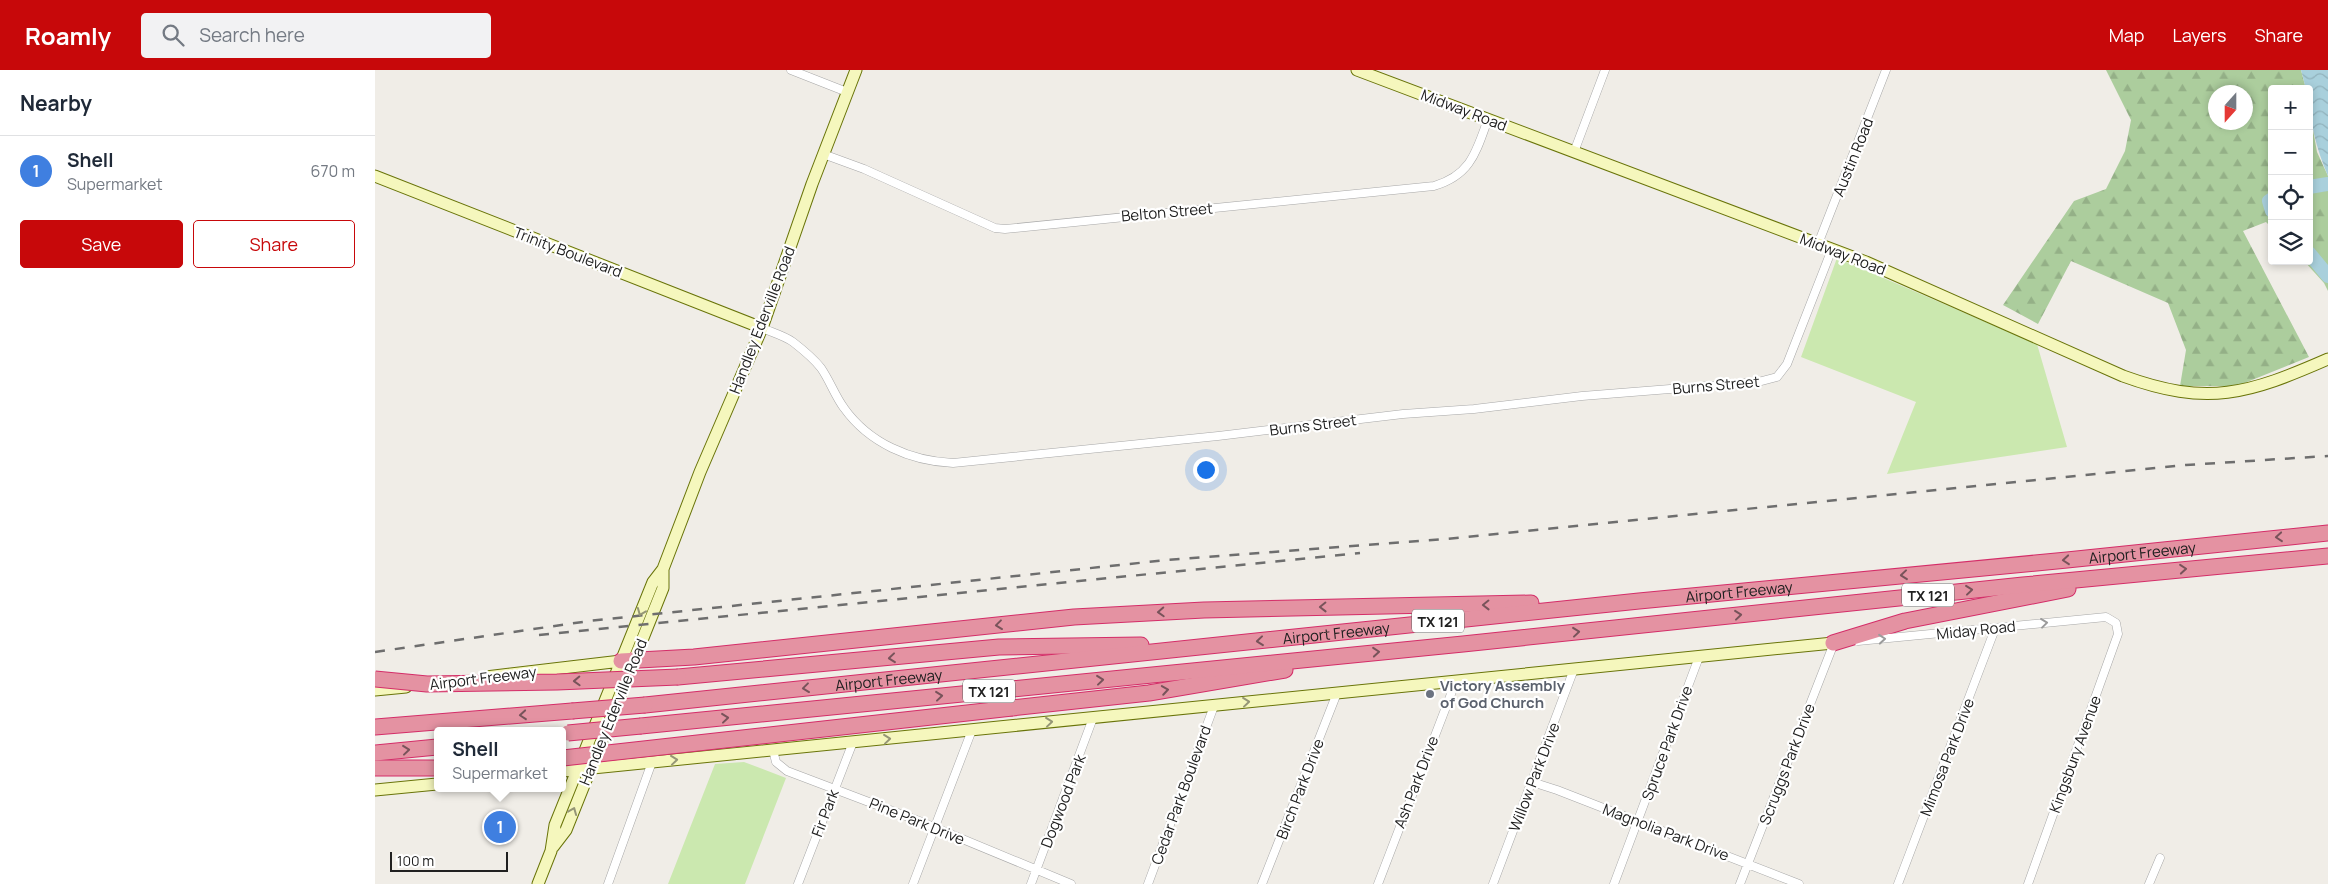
<!DOCTYPE html>
<html lang="en">
<head>
<meta charset="utf-8">
<style>
  body { margin:0; font-family:Manrope,sans-serif; background:#f2f2f3; color:#1f2937 }
  .controls { position:absolute; right:15px; top:15px; display:grid; overflow:hidden; border-radius:5px; box-shadow:0 2px 8px #0003 }
  .controls button { width:45px; height:45px; display:grid; place-items:center; padding:0; border:0; border-bottom:1px solid #e0e1e3; background:#fff; color:#1f2937; font:25px sans-serif }
  .compass { position:absolute; left:1833px; top:15px; width:45px; height:45px; border-radius:50%; background:#fff; box-shadow:0 2px 8px #0003; rotate:201deg }
  .scale { position:absolute; left:15px; bottom:12px; width:118px; box-sizing:border-box; padding-left:5px; border:2px solid #202020; border-top:0; font-size:14px; line-height:18px; white-space:nowrap; color:#202020; -webkit-text-stroke:4px #fff; paint-order:stroke }
  .you { position:absolute; left:830px; top:399px; width:18px; height:18px; margin:-12px; border:4px solid #fff; border-radius:50%; background:#1a73e8; box-shadow:0 0 0 8px #1a73e833 }
  .badge { display:grid; place-items:center; width:32px; height:32px; border-radius:50%; background:#c7080a; color:#fff; font-size:16px; font-weight:700 }
  .pin { position:absolute; translate:-50% -50%; border:2px solid #fff; box-shadow:0 1px 5px #0006 }
  .popup { position:absolute; left:59px; top:657px; width:132px; height:65px; box-sizing:border-box; display:grid; place-content:center; border-radius:5px; background:#fff; filter:drop-shadow(0 1px 4px #0005); font-size:16px; white-space:nowrap; color:#747a83 }
  .popup b { font-size:19px; color:#1f2937 }
  .popup::after { content:''; position:absolute; left:50%; top:100%; margin-left:-10px; border:10px solid transparent; border-top-color:#fff }
  .list { margin:0; padding:0; list-style:none }
  h2 { display:flex; justify-content:space-between; align-items:center; height:65px; margin:0; padding:0 20px; font-size:21px }
  h2 small { font-size:16px; font-weight:400; color:#747a83 }
  .list li { display:grid; grid-template-columns:32px 1fr auto; gap:15px; align-items:center; box-sizing:border-box; height:70px; padding:0 20px; border-top:1px solid #e0e1e3 }
  .list b { display:block; font-size:19px; white-space:nowrap }
  .list p { margin:0; font-size:16px; white-space:nowrap; color:#747a83 }
  .list em { font-size:16px; font-style:normal; color:#747a83 }
  .actions { display:flex; gap:10px; padding:15px 20px }
  .actions a { flex:1; padding:11px 0; border:1px solid #c7080a; border-radius:5px; text-align:center; font-size:18px; color:#c7080a }
  .actions .main { background:#c7080a; color:#fff }
  .icon { flex:none; width:28px; height:28px; fill:none; stroke:currentColor; stroke-width:2; stroke-linecap:round; stroke-linejoin:round }
  .map { position:relative; flex:none; width:1953px; height:814px; overflow:hidden }
  header { display:flex; align-items:center; gap:30px; box-sizing:border-box; height:70px; padding:0 25px; background:#c7080a; color:#fff }
  header strong { font-size:24px }
  nav { display:flex; gap:28px; margin-inline-start:auto; font-size:18px }
  .search { width:350px; height:45px; background:#f2f2f3; display:flex; align-items:center; gap:12px; box-sizing:border-box; padding:0 18px; border-radius:5px; color:#747a83; font-size:19px }
  main { display:flex }
  aside { flex:1; background:#fff }
  .map>svg:first-child { display:block }
  .grass { fill:#cbe8af }
  .forest { fill:url(#forest-firs); fill-rule:evenodd }
  .water { fill:url(#water-waves) }
  .lines { fill:none; stroke-linecap:round; stroke-linejoin:round }
  .river { stroke:#a9d0dc; stroke-width:14 }
  .minor-casing { stroke:#a7a7a7; stroke-width:9 }
  .secondary-casing { stroke:#697409; stroke-width:13 }
  .motorway-casing { stroke:#d42d68; stroke-width:17 }
  .minor { stroke:#fff; stroke-width:8 }
  .secondary { stroke:#f5f7bd; stroke-width:11 }
  .motorway { stroke:#e492a2; stroke-width:15 }
  .rail { stroke:#6e6e6e; stroke-width:2.5; stroke-dasharray:10 10; stroke-linecap:butt }
  .motorway-bridge-casing { stroke:#d42d68; stroke-width:17; stroke-linecap:butt }
  .motorway-bridge { stroke:#e492a2; stroke-width:15 }
  .oneway { stroke:#78535a }
  .oneway2 { stroke:#959676 }
  .oneway3 { stroke:#9b9b9b }
  .worship-dot { fill:#6b7280; stroke:#fff; stroke-width:2 }
  .labels { text-anchor:middle; dominant-baseline:central; stroke-width:4.5; stroke-linejoin:round; paint-order:stroke }
  .shield { fill:#fff; stroke:#636363; stroke-width:1 }
  .shield-label { font-size:14px; font-weight:bold; fill:#202020 }
  .street-label { font-size:15px; fill:#202020; stroke:#fff }
  .worship-label { font-size:15px; font-weight:bold; fill:#5b616d; stroke:#fff; text-anchor:start }
</style>
</head>
<body>
<header>
<strong>Roamly</strong>
<div class="search"><svg class="icon" aria-label="search" viewBox="0 0 24 24"><circle cx="10" cy="10" r="6"/><path d="M15 15l6 6"/></svg>Search here</div>
<nav><a>Map</a><a>Layers</a><a>Share</a></nav>
</header>
<main>
<aside>
<h2>Nearby<small></small></h2>
<ul class="list">
<li><span class="badge" style="background:#3f7fe0">1</span><div><b>Shell</b><p>Supermarket</p></div><em>670 m</em></li>
</ul>
<div class="actions"><a class="main">Save</a><a>Share</a></div>
</aside>
<div class="map">
<svg width="1953" height="814" viewBox="0 0 1953 814">
  <defs>
    <pattern id="forest-firs" width="22" height="20" patternUnits="userSpaceOnUse" patternTransform="scale(1.25)"><rect width="22" height="20" fill="#accd9d"/><path d="M5 1l3.5 6h-7zM16 11l3.5 6h-7z" fill="#94b087"/></pattern>
    <pattern id="water-waves" width="16" height="10" patternUnits="userSpaceOnUse" patternTransform="scale(1.25)"><rect width="16" height="10" fill="#a9d0dc"/><path d="M0 5q4-4 8 0t8 0" fill="none" stroke="#91b2bc"/></pattern>
  </defs>
  <rect width="100%" height="100%" fill="#f0ede7"/>
  <!-- grass -->
  <path class="grass" d="M1462,188L1662,274L1692,377L1512,404L1541,332L1426,287Z
    M369,692L411,708L370,814H293L340,694Z"/>
  <!-- forest -->
  <path class="forest" d="M1731,0H1926L1931,19H1897V158L1891,152L1868,161L1934,287L1862,316H1805L1811,280L1793,233L1696,191L1663,254L1628,235L1699,131L1731,119L1750,81L1756,50ZM1840,22H1870V52H1840Z
    M1934,38L1942,82L1953,106V221L1949,213L1929,191H1934Z"/>
  <!-- water -->
  <path class="water" d="M1926,0H1953V106C1941,78 1934,50 1934,19H1931Z"/>
  <g class="lines">
    <!-- river -->
    <path class="river" d="M1934,117L1953,114
      M1897,129L1894,131L1897,141
      M1934,183L1953,206"/>
    <defs>
      <path id="minor" d="M416,0L472,22
        M1199,82L1230,0
        M448,84L489,99L620,158L630,159L1059,116C1096,105 1101,82 1113,49
        M1443,174L1511,0
        M387,258C396,262 410,266 418,272C427,279 439,289 446,298C455,311 460,326 469,338C494,373 535,391 578,393L843,366L1028,344L1099,339L1207,326L1383,312L1402,307L1412,294L1457,179
        M1483,571L1731,547L1741,553L1743,564L1653,814
        M398,680L401,692L412,701L544,751L696,814
        M1157,712L1182,720L1424,814
        M233,814L277,692
        M423,814L478,672
        M538,814L597,660
        M656,814L718,648
        M773,814L839,636
        M887,814L962,623
        M1003,814L1081,611
        M1118,814L1199,599
        M1239,814L1324,587
        M1365,814L1459,573
        M1523,814L1620,559
        M1774,814L1785,788"/>
      <path id="secondary" d="M982,0L1491,192L1748,306C1833,337 1873,324 1953,289
        M0,106L387,258
        M111,607L246,591
        M0,620L31,617
        M188,701L1458,573
        M0,720L62,714
        M178,777L191,760L288,518V499
        M163,814L176,781L180,755L278,512L288,499L325,402L387,258L437,114L481,0"/>
      <g id="motorway">
        <path d="M1458,573L1530,551L1693,519"/>
        <path d="M246,591L319,587L699,547L829,540L1156,533"/>
        <path d="M303,607L624,577L766,575"/>
        <path id="s1" d="M270,635L1264,531L1692,490L1953,463"/>
        <path d="M637,638L774,623L910,600"/>
        <path d="M266,656L1088,574L1648,515L1953,486"/>
        <path d="M0,657L197,641"/>
        <path d="M0,683L62,677"/>
        <path d="M0,698H62"/>
      </g>
    </defs>
    <!-- minor casing -->
    <use href="#minor" class="minor-casing"/>
    <!-- secondary casing -->
    <use href="#secondary" class="secondary-casing"/>
    <!-- motorway casing -->
    <use href="#motorway" class="motorway-casing"/>
    <!-- minor -->
    <use href="#minor" class="minor"/>
    <!-- secondary -->
    <use href="#secondary" class="secondary"/>
    <!-- motorway -->
    <use href="#motorway" class="motorway"/>
    <!-- rail -->
    <path class="rail" d="M164,565L985,483
      M0,582L214,551L792,490L1071,469L1811,395L1953,386"/>
    <defs>
      <path id="motorway-bridge" d="M0,609L52,614L182,612L303,607
        M197,641L270,635
        M193,663L266,656
        M188,688L637,638"/>
    </defs>
    <!-- motorway-bridge casing -->
    <use href="#motorway-bridge" class="motorway-bridge-casing"/>
    <!-- motorway-bridge -->
    <use href="#motorway-bridge" class="motorway-bridge"/>
  </g>
  <!-- one-way arrows -->
  <defs><path id="oneway-chevron" d="M-2-3.5L2.5 0L-2 3.5" fill="none" stroke-width="1.6" stroke-linecap="round" stroke-linejoin="round" transform="scale(1.25)"/></defs>
  <g class="oneway">
    <use href="#oneway-chevron" transform="translate(1904 467) rotate(175)"/>
    <use href="#oneway-chevron" transform="translate(1691 490) rotate(175)"/>
    <use href="#oneway-chevron" transform="translate(1808 499) rotate(-5)"/>
    <use href="#oneway-chevron" transform="translate(1529 505) rotate(174)"/>
    <use href="#oneway-chevron" transform="translate(1594 520) rotate(-6)"/>
    <use href="#oneway-chevron" transform="translate(1111 535) rotate(179)"/>
    <use href="#oneway-chevron" transform="translate(948 537) rotate(179)"/>
    <use href="#oneway-chevron" transform="translate(786 542) rotate(177)"/>
    <use href="#oneway-chevron" transform="translate(1363 545) rotate(-6)"/>
    <use href="#oneway-chevron" transform="translate(624 555) rotate(173)"/>
    <use href="#oneway-chevron" transform="translate(1201 562) rotate(-6)"/>
    <use href="#oneway-chevron" transform="translate(885 571) rotate(174)"/>
    <use href="#oneway-chevron" transform="translate(1001 582) rotate(-5)"/>
    <use href="#oneway-chevron" transform="translate(517 588) rotate(174)"/>
    <use href="#oneway-chevron" transform="translate(725 610) rotate(-6)"/>
    <use href="#oneway-chevron" transform="translate(202 611) rotate(178)"/>
    <use href="#oneway-chevron" transform="translate(431 618) rotate(173)"/>
    <use href="#oneway-chevron" transform="translate(790 620) rotate(-9)"/>
    <use href="#oneway-chevron" transform="translate(564 626) rotate(-6)"/>
    <use href="#oneway-chevron" transform="translate(148 645) rotate(175)"/>
    <use href="#oneway-chevron" transform="translate(350 648) rotate(-6)"/>
    <use href="#oneway-chevron" transform="translate(31 680) rotate(-6)"/>
  </g>
  <g class="oneway2">
    <use href="#oneway-chevron" transform="translate(266 542) rotate(112)"/>
    <use href="#oneway-chevron" transform="translate(871 632) rotate(-6)"/>
    <use href="#oneway-chevron" transform="translate(674 652) rotate(-6)"/>
    <use href="#oneway-chevron" transform="translate(512 669) rotate(-6)"/>
    <use href="#oneway-chevron" transform="translate(299 690) rotate(-6)"/>
    <use href="#oneway-chevron" transform="translate(198 741) rotate(-68)"/>
  </g>
  <g class="oneway3">
    <use href="#oneway-chevron" transform="translate(1669 553) rotate(-7)"/>
    <use href="#oneway-chevron" transform="translate(1507 569) rotate(-5)"/>
  </g>
  <!-- markers -->
  <circle class="worship-dot" cx="1055" cy="624" r="5"/>
  <g class="labels">
    <!-- shield labels -->
    <g class="shield">
      <rect x="1527" y="513.5" width="52" height="23" rx="4"/>
      <rect x="1037" y="539.5" width="52" height="23" rx="4"/>
      <rect x="588" y="609.5" width="52" height="23" rx="4"/>
    </g>
    <g class="shield-label">
      <text x="1553" y="525">TX 121</text>
      <text x="1063" y="551">TX 121</text>
      <text x="614" y="621">TX 121</text>
    </g>
    <!-- street labels -->
    <g class="street-label">
      <text transform="translate(1089 40) rotate(21)">Midway Road</text>
      <text transform="translate(1478 87) rotate(-68)">Austin Road</text>
      <text transform="translate(792 142) rotate(-5)">Belton Street</text>
      <text transform="translate(193 182) rotate(21)">Trinity Boulevard</text>
      <text transform="translate(1468 184) rotate(21)">Midway Road</text>
      <text transform="translate(387 250) rotate(-69)">Handley Ederville Road</text>
      <text transform="translate(1341 315) rotate(-5)">Burns Street</text>
      <text transform="translate(938 355) rotate(-7)">Burns Street</text>
      <text stroke="none"><textPath href="#s1" startOffset="1505">Airport Freeway</textPath></text>
      <text stroke="none"><textPath href="#s1" startOffset="1100">Airport Freeway</textPath></text>
      <text transform="translate(1601 560) rotate(-6)">Miday Road</text>
      <text stroke="none"><textPath href="#s1" startOffset="695">Airport Freeway</textPath></text>
      <text transform="translate(108 608) rotate(-7)">Airport Freeway</text>
      <text stroke="none"><textPath href="#s1" startOffset="245">Airport Freeway</textPath></text>
      <text transform="translate(238 642) rotate(-68)">Handley Ederville Road</text>
      <text transform="translate(1292 673) rotate(-70)">Spruce Park Drive</text>
      <text transform="translate(1700 684) rotate(-70)">Kingsbury Avenue</text>
      <text transform="translate(1572 687) rotate(-69)">Mimosa Park Drive</text>
      <text transform="translate(1412 694) rotate(-69)">Scruggs Park Drive</text>
      <text transform="translate(1159 707) rotate(-69)">Willow Park Drive</text>
      <text transform="translate(1041 712) rotate(-69)">Ash Park Drive</text>
      <text transform="translate(925 719) rotate(-69)">Birch Park Drive</text>
      <text transform="translate(806 725) rotate(-70)">Cedar Park Boulevard</text>
      <text transform="translate(688 731) rotate(-69)">Dogwood Park</text>
      <text transform="translate(450 743) rotate(-69)">Fir Park</text>
      <text transform="translate(542 751) rotate(22)">Pine Park Drive</text>
      <text transform="translate(1291 762) rotate(21)">Magnolia Park Drive</text>
    </g>
    <!-- worship labels -->
    <g class="worship-label">
      <text x="1065" y="615">Victory Assembly<tspan x="1065" dy="17">of God Church</tspan></text>
    </g>
  </g>
</svg>
<div class="controls">
<button>+</button>
<button>−</button>
<button><svg class="icon" aria-label="locate" viewBox="0 0 24 24"><circle cx="12" cy="12" r="6"/><path d="M12 2v4M12 18v4M2 12h4M18 12h4"/></svg></button>
<button><svg class="icon" aria-label="layers" viewBox="0 0 24 24"><path d="M12 4l9 5-9 5-9-5zM3 14l9 5 9-5"/></svg></button>
</div>
<svg class="compass" viewBox="-18 -18 36 36"><path d="M0-13l5 13h-10z" fill="#e53935"/><path d="M0 13l5-13h-10z" fill="#747a83"/></svg>
<div class="scale">100 m</div>
<div class="you"></div>
<div class="pin badge" style="left:125px;top:757px;background:#3f7fe0">1</div>
<div class="popup"><b>Shell</b>Supermarket</div>
</div>
</main>
</body>
</html>
